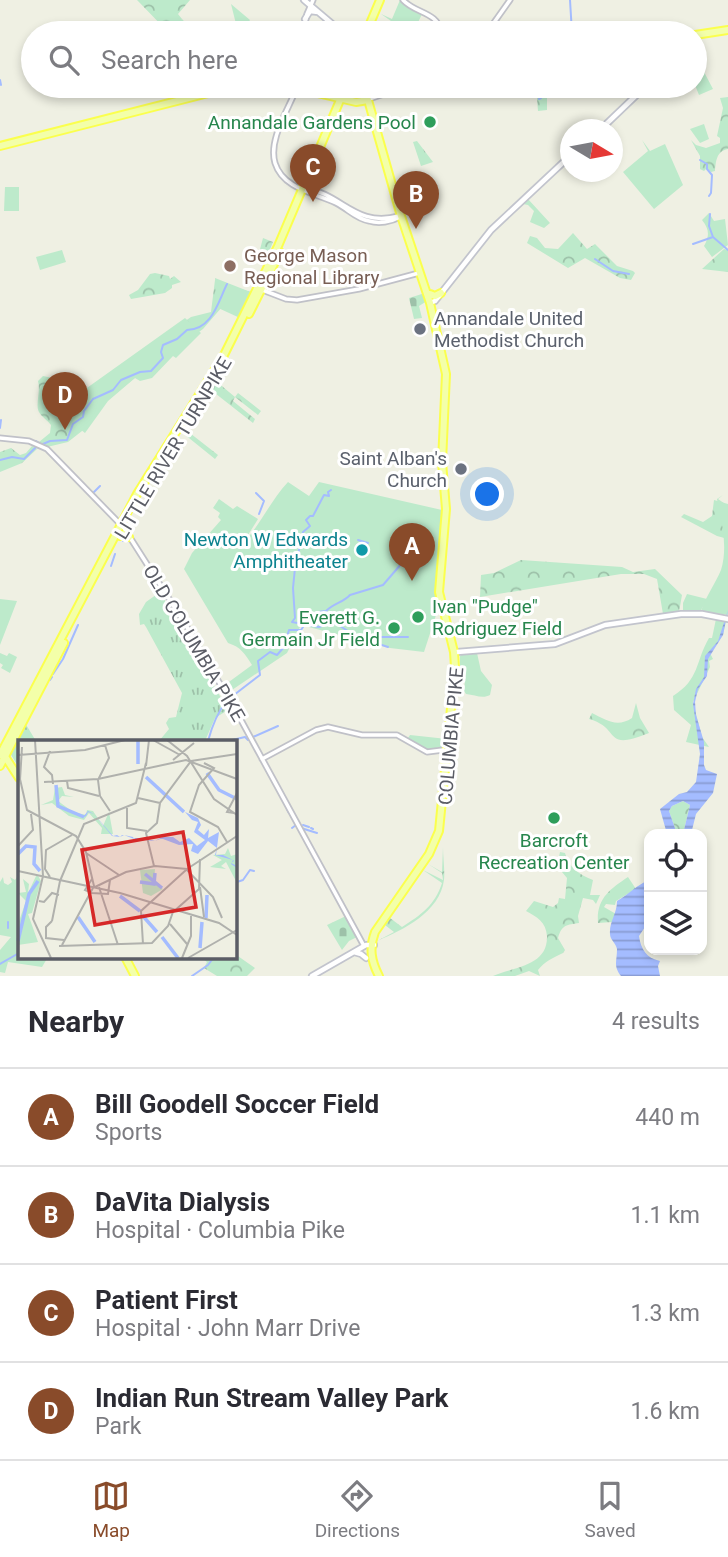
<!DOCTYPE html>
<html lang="en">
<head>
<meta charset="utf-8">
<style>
  body { margin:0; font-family:Roboto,sans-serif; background:#f2f2f3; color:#2b2b33 }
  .controls { position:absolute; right:21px; bottom:21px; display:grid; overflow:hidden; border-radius:14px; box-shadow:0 4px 10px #0003 }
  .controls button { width:63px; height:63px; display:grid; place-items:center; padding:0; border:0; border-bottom:2px solid #e1e1e2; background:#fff; color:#2b2b33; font:35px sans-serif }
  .compass { position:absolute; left:560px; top:119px; width:63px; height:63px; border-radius:50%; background:#fff; box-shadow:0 4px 10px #0003; rotate:100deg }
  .you { position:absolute; left:488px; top:495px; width:24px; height:24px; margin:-18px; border:5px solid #fff; border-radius:50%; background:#1a73e8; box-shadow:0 0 0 10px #1a73e833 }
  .badge { display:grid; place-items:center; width:46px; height:46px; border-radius:50%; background:#894b2a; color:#fff; font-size:23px; font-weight:700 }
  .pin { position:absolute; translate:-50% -58px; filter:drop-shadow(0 2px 4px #0008) }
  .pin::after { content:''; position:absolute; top:37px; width:24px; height:21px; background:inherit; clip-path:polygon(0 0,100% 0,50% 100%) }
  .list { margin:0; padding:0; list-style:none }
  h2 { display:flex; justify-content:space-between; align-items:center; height:91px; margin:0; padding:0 28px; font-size:30px }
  h2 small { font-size:23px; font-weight:400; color:#7c7c81 }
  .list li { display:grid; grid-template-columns:46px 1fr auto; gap:21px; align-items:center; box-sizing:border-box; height:98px; padding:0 28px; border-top:2px solid #e1e1e2 }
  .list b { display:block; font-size:26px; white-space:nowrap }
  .list p { margin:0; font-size:23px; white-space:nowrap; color:#7c7c81 }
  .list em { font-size:23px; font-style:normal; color:#7c7c81 }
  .icon { flex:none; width:38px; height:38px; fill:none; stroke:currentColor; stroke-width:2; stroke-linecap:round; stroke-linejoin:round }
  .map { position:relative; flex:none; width:728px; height:976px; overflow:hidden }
  .search { position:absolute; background:#fff; box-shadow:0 4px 10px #0003; left:21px; right:21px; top:21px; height:77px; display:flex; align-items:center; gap:18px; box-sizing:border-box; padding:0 24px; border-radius:38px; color:#7c7c81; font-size:26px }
  .sheet { height:483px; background:#fff }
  nav { display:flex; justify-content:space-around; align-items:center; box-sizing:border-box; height:98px; border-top:2px solid #e1e1e2; background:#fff; font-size:19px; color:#7c7c81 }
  nav a { display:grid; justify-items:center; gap:4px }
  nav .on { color:#894b2a }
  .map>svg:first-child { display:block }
  .grass { fill:url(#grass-tufts) }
  .forest { fill:url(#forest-crowns) }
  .cemetery { fill:url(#cemetery-stones) }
  .park { fill:#bdeacb }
  .water { fill:url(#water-rules) }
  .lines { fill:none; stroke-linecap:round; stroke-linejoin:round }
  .stream { stroke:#a4bcff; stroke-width:2 }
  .tertiary-casing { stroke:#c0c1c8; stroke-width:7 }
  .secondary-casing { stroke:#c2c4cd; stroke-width:8 }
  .primary-casing { stroke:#fbff4d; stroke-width:10 }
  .tertiary { stroke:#fff; stroke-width:3.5 }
  .secondary { stroke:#fff; stroke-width:4.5 }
  .primary { stroke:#f3ffa9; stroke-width:6 }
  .leisure-dot { fill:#2e9e5b; stroke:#fff; stroke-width:2.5 }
  .education-dot { fill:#8d6e63; stroke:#fff; stroke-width:2.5 }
  .worship-dot { fill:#6b7280; stroke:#fff; stroke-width:2.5 }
  .culture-dot { fill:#0f9aa8; stroke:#fff; stroke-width:2.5 }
  .labels { text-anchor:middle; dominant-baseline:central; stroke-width:6; stroke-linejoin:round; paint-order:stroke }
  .leisure-label { font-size:19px; fill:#27864d; stroke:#fff; text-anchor:end }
  .education-label { font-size:19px; fill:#785e54; stroke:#fff; text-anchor:start }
  .worship-label { font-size:19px; fill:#5b616d; stroke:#fff; text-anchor:start }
  .street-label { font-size:19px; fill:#5b5d66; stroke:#fff }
  .culture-label { font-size:19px; fill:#0d838f; stroke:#fff; text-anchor:end }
  .inset-river { fill:none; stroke:#a4bcff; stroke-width:3.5 }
  .inset-road { fill:none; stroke:#b0b1ad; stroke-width:2 }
  .view { fill:#d62828; fill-opacity:0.15; stroke:#d62828; stroke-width:3.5 }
  .inset-edge { fill:none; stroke:#5b5d66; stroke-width:3.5 }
</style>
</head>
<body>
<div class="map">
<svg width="728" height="976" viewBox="0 0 728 976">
  <defs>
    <pattern id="grass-tufts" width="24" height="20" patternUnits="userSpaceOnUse" patternTransform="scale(1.75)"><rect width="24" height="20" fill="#bdeacb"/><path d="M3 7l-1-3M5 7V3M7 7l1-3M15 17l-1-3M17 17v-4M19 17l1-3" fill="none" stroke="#9dc1a9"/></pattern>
    <pattern id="forest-crowns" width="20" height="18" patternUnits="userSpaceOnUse" patternTransform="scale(1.75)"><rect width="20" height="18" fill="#bdeacb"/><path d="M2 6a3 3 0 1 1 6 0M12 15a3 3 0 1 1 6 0" fill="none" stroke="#9dc1a9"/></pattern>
    <pattern id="cemetery-stones" width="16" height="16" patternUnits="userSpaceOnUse" patternTransform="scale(1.75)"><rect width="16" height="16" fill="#bdeacb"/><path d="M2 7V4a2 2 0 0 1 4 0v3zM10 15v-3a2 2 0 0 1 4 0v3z" fill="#9dc1a9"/></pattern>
    <pattern id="water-rules" width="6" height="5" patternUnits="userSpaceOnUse" patternTransform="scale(1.75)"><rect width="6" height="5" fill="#a4bcff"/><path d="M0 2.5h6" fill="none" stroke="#899cd2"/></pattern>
  </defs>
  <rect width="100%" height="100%" fill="#eff0e3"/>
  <!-- grass -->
  <path class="grass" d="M231,4L250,20L243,30L238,32Z
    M417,141L433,162L421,166L413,142Z
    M160,592L228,710L215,718L205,741H159L169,729L166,723L169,718L176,717L182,693L146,627L144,624L140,625L139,614L146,602Z
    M25,723L36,741H19V768L10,753Z"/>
  <!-- forest -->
  <path class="forest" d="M137,0H190L178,14L182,19L169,33Z
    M536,86H547V110L538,111Z
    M728,97V149C716,151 716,162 715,171L711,172L707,168L704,171L700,169V156L691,140L696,145L706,148L720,143V138L717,136L723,108L720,98Z
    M528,199L550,223L544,228L530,222L534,211L528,205L523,204Z
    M573,233L587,249L595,244L617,266L633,271L635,273L631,280L620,278L585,258L568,268L527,243L530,236L537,238L545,248L558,249Z
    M263,238L273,242L266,259L258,257Z
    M724,249L728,250V272L702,269Z
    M155,273L169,276L170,279L174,276L181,282L172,285V288L165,293L131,299L129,295L138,290L150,274Z
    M215,280L253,293L222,307L203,329L136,377L105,402L82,431L68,442L47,447L39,442L50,433L51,425C48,421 41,416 39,412C35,405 41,391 38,381L43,376L53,378L56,395L70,412L178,326L191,317L211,312Z
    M217,382L235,397L238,393L261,411L258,415L235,397L233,401L255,419L253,423L211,390Z
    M186,430L218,455L215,459L184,434Z
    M32,446L37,449L22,463L0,472V452L11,448L20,455L26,453Z
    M714,500L728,504V539L717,536L681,517L684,514L703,522L712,516Z
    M521,560L622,567L633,572L655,569L682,595L679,612L663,614L657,579L644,574H621L480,597L481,575L494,573Z
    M687,594L707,599L700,612L683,611V603Z
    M636,703L640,718L649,733C602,752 622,728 589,719L592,713C606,720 617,728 632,718Z
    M410,735L447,739L446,746L426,750L408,738Z
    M683,801L690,805L683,834H677L669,811L672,806Z
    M443,847C443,858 445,870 444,880C440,912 403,930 377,941L394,932L385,925L390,918L402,927C421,915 435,905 442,883L423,870L443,880L442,873L428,864L442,872Z
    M560,852L565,853C568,867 580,875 593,880L590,895H600L596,904L593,900L583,898L578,916L579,923C567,925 562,924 558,938L565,950L563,953C553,958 545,961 538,970L540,976L529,971L515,976H493C512,967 548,967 547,936C546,922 537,917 526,911L534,901L553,907L558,903L559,898L565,899L567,878L557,866Z
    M628,877L636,889L616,901L615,905L606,904L604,907L616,914L612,922L598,923C596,899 610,889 628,877Z
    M235,954L255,968L247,976H217L204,968L207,962L200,957H234Z"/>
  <!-- cemetery -->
  <path class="cemetery" d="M425,293L427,301L419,306L422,318L414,319L409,298Z
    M346,916L357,937L349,941L342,950L327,925Z"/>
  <!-- park -->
  <path class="park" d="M400,0L407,7L422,14L413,33H386L391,21L381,14L392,19Z
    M175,15L180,20L182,19L195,33H164L161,30Z
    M695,55L713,89L699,95L695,85Z
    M704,124L709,139L700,143L690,129Z
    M642,140L650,151L665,144L683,185L654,209L623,172L648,151Z
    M5,187H19V211H4Z
    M709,213L714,221L725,219L728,245L712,257L704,246C710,235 709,229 702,220Z
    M62,250L66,262L40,270L36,257Z
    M215,278L253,293L240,318L216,307Z
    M185,318L201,333L176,358L173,356L152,378L140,381L135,378L108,401L85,433L56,410Z
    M288,482L309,496L319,482L442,510L437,612L424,652L390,648L301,625L287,653L226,694L222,687L252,665C245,654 241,647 228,643L184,569L192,553L221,520L218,517L220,513L213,508L219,499L233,509L237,506L258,519L248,535H243L247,539C262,521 272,499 288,482Z
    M723,495L718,499L728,506V615L701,611C706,596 715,584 721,570C728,547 722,523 717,499Z
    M0,599L17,601L0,645Z
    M716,619L726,621L723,635L710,653L713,659L709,661L710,667L693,702L702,737L709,747L686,742L691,725L674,710L673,696C700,679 695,662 709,638H712Z
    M0,653L7,656L9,653L17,657L10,673L1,668L3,665L0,663Z
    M477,653L481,671L492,685L490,695C483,699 475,695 466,694L464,691L465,680L460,679V656L463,654Z
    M19,874V957H48L42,967L8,962L5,973L0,972V950L11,937L0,935V882L3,877L4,883L8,885L12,882L10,877L15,880Z"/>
  <!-- water -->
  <path class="water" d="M728,610L723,635L708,659L707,676L698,689L695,702L696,715L704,742V765L706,770L717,774L713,793L696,814L691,834H683L690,805L683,801L672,806L669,811L677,834H667L660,809L679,794L687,792L696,782L700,754L693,704L696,689L704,677L705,656L718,641Z
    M649,880V921L639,936C641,949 646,958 660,961L658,966L660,976H621C613,966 617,961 617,949C616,943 610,940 610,934C609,922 617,914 617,901C628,895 638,884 649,880Z"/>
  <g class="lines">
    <!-- stream -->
    <path class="stream" d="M570,0L572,33
      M0,80L1,85
      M539,94L541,98L539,99
      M700,160L707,164V169L712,175L711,193L709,196
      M710,214L709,226L713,237
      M693,244L713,237L728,250
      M595,259L613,271L629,274
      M0,428L1,420
      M36,441L42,445
      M43,444L50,441L67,440L73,424L83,417L84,411L93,399L113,390L121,380L140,372L151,371L163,358L161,352L163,345L177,339L187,330C212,330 218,302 227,284
      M0,460L12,457L24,459L36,447L41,448
      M331,490L328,492L329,496L324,495L313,516H310L306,520L310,526L303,532L295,568L293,588L295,618L292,622L319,627L331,623L337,624L357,637L388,647
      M256,493L264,501L259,514
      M96,496L93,493L100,486
      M358,540L368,543
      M123,541L126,539
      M419,555L424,554
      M111,566L115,554
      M159,591L161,593
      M379,637H408
      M206,664L224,695
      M53,674L63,659L78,625
      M50,680L52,677
      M230,698L260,675L258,661L270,652L277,655L284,647L289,630H301C310,617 310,612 326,611C334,603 344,602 350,595L383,585L402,563L401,555
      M253,737L278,726
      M208,741C212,726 217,713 227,700
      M228,741L245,737L248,740
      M287,809L289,813
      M291,816L296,825L292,828
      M303,825L309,827
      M301,828L317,833
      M311,828L313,829
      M234,883L243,880L250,870L254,871
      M8,922V928
      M0,964L19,953
      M192,976L208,965L214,957"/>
    <defs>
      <path id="tertiary" d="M403,0C416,14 437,11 442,33
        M488,31L510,0
        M303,33L307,14L313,0
        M297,87C289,109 268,139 275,163C283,189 315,193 336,203C348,209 356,219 369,221C379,224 391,222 400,217
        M369,99L381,95L390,86
        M303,188C343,193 354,228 399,216
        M260,289L286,299L297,300L359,289L419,273
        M0,438L29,441L47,449L124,528L187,627L241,720L364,946
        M262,759L316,730L328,727L362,735H397L427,752L451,749"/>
      <path id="secondary" d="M304,0L343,33
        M305,19L310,11L318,12
        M600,130L646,86
        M430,303L435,301L491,230L570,156
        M457,652L555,644L605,625L681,614H702L728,619
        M354,952L361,954L366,958
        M312,976L366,945H374"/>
      <path id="primary" d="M366,33L380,0
        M486,33L488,31
        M695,35L728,30
        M287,86L356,102L368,100
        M364,86L400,213L430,303L446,374L442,462L446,509L439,592L454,652L455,667L439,831L429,854L375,932C369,948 371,961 379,976
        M0,146L236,86
        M430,294L435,296L441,293
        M249,314L280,252
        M120,536L124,534L129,537
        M0,755L137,494L224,355L278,246L346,86
        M4,755L19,778
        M0,766L64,643
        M125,957L135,976"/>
    </defs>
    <!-- tertiary casing -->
    <use href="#tertiary" class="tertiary-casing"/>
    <!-- secondary casing -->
    <use href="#secondary" class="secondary-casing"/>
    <!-- primary casing -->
    <use href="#primary" class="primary-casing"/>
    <!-- tertiary -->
    <use href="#tertiary" class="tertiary"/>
    <!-- secondary -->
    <use href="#secondary" class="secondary"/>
    <!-- primary -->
    <use href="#primary" class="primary"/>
  </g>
  <!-- markers -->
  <g class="leisure-dot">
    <circle cx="430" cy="122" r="7"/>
    <circle cx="418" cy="617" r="7"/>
    <circle cx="394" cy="628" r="7"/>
    <circle cx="554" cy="818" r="7"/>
  </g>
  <circle class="education-dot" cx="230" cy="266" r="7"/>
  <g class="worship-dot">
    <circle cx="420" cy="329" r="7"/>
    <circle cx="461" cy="469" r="7"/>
  </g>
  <circle class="culture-dot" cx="362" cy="550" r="7"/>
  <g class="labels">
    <!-- leisure labels -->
    <g class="leisure-label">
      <text x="416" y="122">Annandale Gardens Pool</text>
      <text x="432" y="606" text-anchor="start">Ivan "Pudge"<tspan x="432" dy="22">Rodriguez Field</tspan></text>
      <text x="380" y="617">Everett G.<tspan x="380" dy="22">Germain Jr Field</tspan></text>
      <text x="554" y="840" text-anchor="middle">Barcroft<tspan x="554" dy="22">Recreation Center</tspan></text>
    </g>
    <!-- education labels -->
    <g class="education-label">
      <text x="244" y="255">George Mason<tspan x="244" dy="22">Regional Library</tspan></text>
    </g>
    <!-- worship labels -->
    <g class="worship-label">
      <text x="434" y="318">Annandale United<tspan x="434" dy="22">Methodist Church</tspan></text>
      <text x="447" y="458" text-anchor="end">Saint Alban's<tspan x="447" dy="22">Church</tspan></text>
    </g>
    <!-- street labels -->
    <g class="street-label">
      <text transform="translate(173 448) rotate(-59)">LITTLE RIVER TURNPIKE</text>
      <text transform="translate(194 643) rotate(59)">OLD COLUMBIA PIKE</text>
      <text transform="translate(451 736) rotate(-85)">COLUMBIA PIKE</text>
    </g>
    <!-- culture labels -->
    <g class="culture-label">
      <text x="348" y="539">Newton W Edwards<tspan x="348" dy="22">Amphitheater</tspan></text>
    </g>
  </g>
  <!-- overview -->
  <g transform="translate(18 740)">
    <rect width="219" height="219" fill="#eff0e3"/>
    <path d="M44,47L47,55L56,57L44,56L40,61L55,72L68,75L69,70L75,71L85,86L91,72L95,94H83L84,88L71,73L66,80L51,76L34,63L23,65L35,60L37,48ZM210,108L213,116L219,114V143L208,122L203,126L208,129L192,127L204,120L195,115L207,114ZM137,129L136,142L145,149L133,156L125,153L122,130ZM19,134L23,141L14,173L10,174L20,202L0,205V184L8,161L0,153L8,152L5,139L11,144L10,153Z" fill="#bdeacb"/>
    <path d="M70,71L76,74L95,96L99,95L102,97L104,95H106L115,97L116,99L117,98H123L130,99L137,101L144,97H155L162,102L171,98L179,106L187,100L176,92L180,82L174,80L167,72L180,78L183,85L180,90L186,95L191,89L190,98L201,92L198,115H205L215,120L216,121L213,123L217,125L219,128L213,124L215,120L197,115L199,108L190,101L180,114L173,111L175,104L161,105L145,99H142L137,101H136L116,99L106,95L102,97L94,96L76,74L70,72L68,76L66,77H65Z" fill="#a4bcff"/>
    <path class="inset-river" d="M120,24V0M189,33L201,50L219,59M128,37L166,72M38,45L40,66L66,77M0,114L8,106L17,107L16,124L22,131M127,134L144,148M122,142L136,144L137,133M102,156L122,171M124,175L139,192M60,177L77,202M188,178L189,155M144,197L160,218M0,201L11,154L20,141M182,208L184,182"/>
    <path class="inset-road" d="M17,0L25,136L15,179L33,218M135,0L162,15M149,0L169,16L196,59L219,75M87,5L91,18L80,40L82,56L92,71M32,11L26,27L34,35L35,44M0,15L67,10L107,0M155,20L176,3M173,21L219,14M186,23L196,28L181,45L172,72L200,87L209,102M128,26L131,0M2,39L9,70L58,96L68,112L76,146L44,205M2,40L4,7M49,41L50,48L81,56M26,42L80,39L168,20L219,39M120,58L142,63M109,68V88L129,91M216,73L209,72L219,53M0,106L15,90L13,74M68,113L101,135M136,126L128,93L139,83L142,63L173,21M168,129L195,157L204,178M0,131L102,153L201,183L219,195M32,137L27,129L28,110L54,95M74,139L67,150L74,153L90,154L92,140M42,141L66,84L118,63L128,23M77,147L108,132L137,126L169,129L219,96M81,147L100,205M182,147L186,177M21,161L26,162L34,153L41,155M154,173L181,149L182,119M34,181L42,141M34,181L28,187V198L46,200M152,184L169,204M125,204L123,171L168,130M41,206L134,203L150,186L156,169M164,218L173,196V176M170,218L219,190"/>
    <path class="view" d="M165,92L178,167L77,185L64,110Z"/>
    <rect width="219" height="219" class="inset-edge"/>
  </g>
</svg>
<div class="controls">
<button><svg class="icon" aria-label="locate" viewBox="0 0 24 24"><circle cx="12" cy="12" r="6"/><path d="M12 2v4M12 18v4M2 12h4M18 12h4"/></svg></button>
<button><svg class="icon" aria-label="layers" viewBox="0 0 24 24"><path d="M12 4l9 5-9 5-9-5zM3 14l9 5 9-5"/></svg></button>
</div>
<svg class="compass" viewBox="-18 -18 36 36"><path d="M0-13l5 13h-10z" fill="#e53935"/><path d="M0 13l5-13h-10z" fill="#7c7c81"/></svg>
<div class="you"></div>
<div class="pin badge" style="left:412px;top:581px">A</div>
<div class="pin badge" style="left:416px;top:229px">B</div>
<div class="pin badge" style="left:313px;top:202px">C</div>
<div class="pin badge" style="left:65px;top:430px">D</div>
<div class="search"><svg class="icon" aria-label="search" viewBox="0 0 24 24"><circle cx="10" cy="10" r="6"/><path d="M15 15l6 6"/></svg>Search here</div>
</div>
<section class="sheet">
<h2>Nearby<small>4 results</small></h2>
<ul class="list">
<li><span class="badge">A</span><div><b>Bill Goodell Soccer Field</b><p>Sports</p></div><em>440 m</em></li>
<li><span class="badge">B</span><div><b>DaVita Dialysis</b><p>Hospital · Columbia Pike</p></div><em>1.1 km</em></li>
<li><span class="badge">C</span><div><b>Patient First</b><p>Hospital · John Marr Drive</p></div><em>1.3 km</em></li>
<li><span class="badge">D</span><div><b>Indian Run Stream Valley Park</b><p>Park</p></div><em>1.6 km</em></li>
</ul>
</section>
<nav>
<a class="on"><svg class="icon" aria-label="map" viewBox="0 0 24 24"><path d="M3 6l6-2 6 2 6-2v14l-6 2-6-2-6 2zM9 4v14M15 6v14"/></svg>Map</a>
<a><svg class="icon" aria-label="directions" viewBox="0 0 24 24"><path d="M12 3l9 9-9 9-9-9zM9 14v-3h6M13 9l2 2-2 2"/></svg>Directions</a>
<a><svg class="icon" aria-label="saved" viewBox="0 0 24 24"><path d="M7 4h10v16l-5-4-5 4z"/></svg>Saved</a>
</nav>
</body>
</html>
